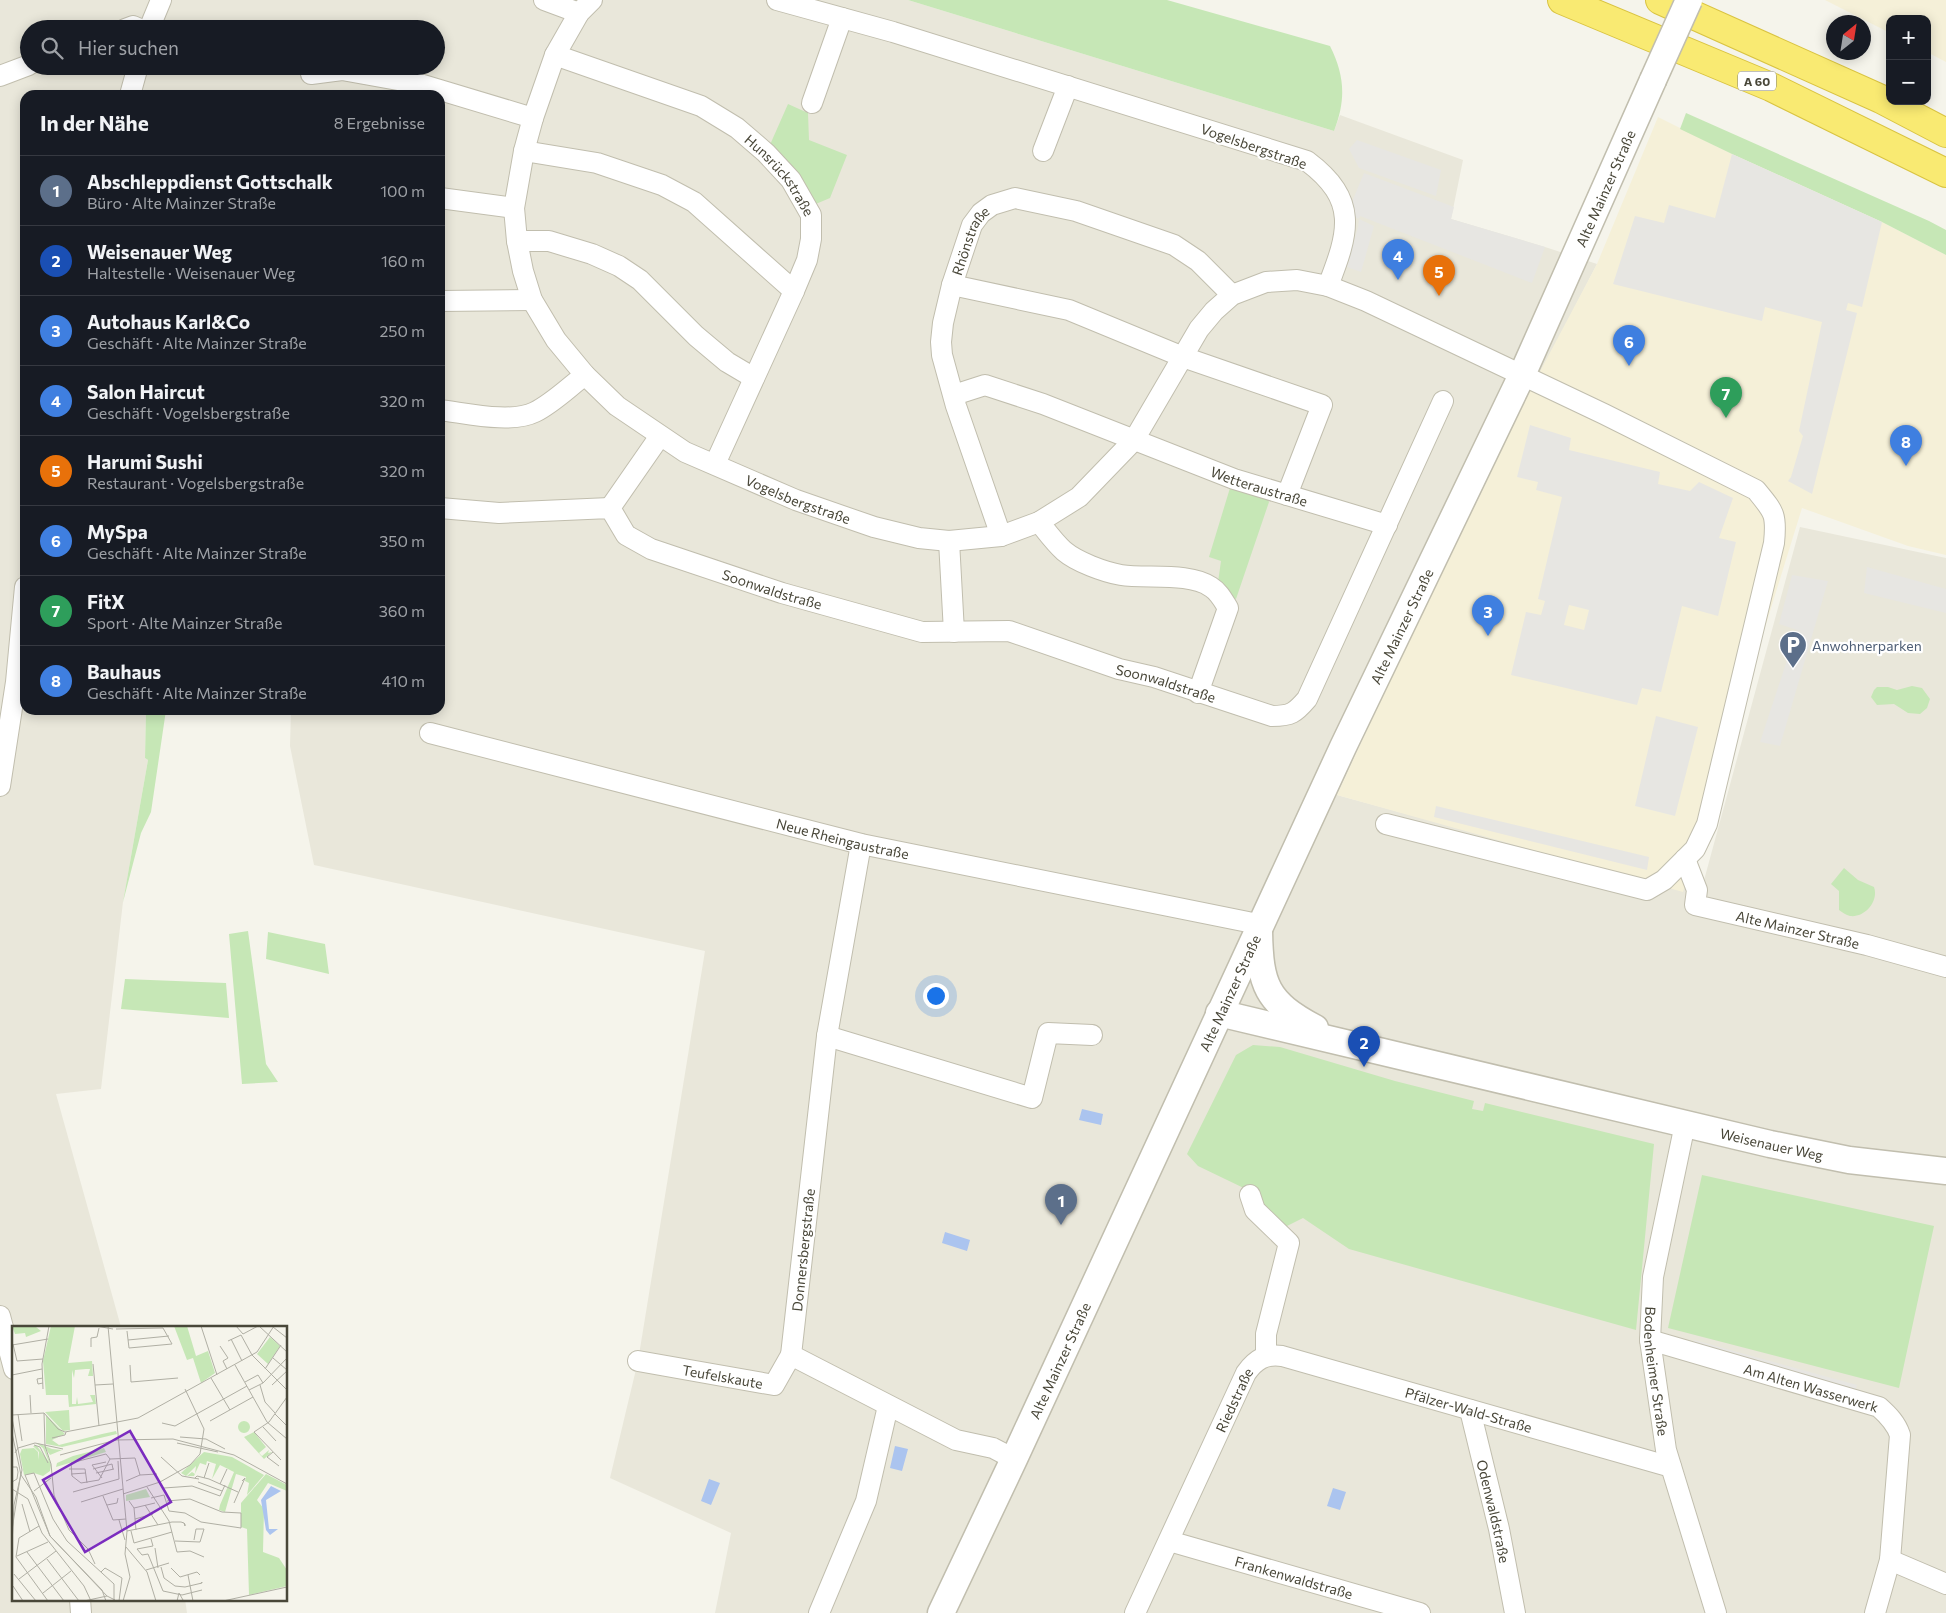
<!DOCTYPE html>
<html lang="de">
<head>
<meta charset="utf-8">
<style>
  body { margin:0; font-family:Commissioner,sans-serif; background:#242831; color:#f1f3f6 }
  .controls { position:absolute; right:15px; top:15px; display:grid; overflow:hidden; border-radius:10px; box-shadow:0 2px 12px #0003 }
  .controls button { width:45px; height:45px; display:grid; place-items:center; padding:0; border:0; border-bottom:1px solid #363941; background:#171b24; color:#f1f3f6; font:25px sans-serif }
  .compass { position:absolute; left:1826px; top:15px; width:45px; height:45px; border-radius:50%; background:#171b24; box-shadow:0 2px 12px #0003; rotate:30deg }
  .you { position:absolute; left:935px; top:995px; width:18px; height:18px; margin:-12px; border:4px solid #fff; border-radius:50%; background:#1a73e8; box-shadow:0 0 0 8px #1a73e833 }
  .badge { display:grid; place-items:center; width:32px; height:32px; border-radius:50%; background:#f37125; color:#fff; font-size:16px; font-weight:700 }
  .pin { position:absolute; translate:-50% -41px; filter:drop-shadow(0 1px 2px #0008) }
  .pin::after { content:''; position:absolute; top:26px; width:18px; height:15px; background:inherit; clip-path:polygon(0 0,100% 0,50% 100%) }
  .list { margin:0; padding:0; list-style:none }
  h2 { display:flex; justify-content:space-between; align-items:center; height:65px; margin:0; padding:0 20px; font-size:21px }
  h2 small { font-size:16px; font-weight:400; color:#9ea1a6 }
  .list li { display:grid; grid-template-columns:32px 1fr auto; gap:15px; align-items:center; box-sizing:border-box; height:70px; padding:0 20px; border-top:1px solid #363941 }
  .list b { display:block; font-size:19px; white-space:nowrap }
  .list p { margin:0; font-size:16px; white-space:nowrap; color:#9ea1a6 }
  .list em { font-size:16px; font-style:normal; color:#9ea1a6 }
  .icon { flex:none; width:28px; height:28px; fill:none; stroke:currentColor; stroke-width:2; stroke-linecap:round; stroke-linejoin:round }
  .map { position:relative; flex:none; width:1946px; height:1613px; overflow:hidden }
  .search { position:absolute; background:#171b24; box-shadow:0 2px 12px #0003; left:20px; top:20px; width:425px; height:55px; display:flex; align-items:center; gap:12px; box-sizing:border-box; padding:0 18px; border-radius:28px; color:#9ea1a6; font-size:19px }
  .panel { position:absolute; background:#171b24; box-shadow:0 2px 12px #0003; left:20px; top:90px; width:425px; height:625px; border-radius:15px }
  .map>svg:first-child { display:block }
  .residential { fill:#e9e7da; fill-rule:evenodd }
  .commercial { fill:#f5f0d8 }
  .green { fill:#c6e7b6 }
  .parking { fill:#e7e6e2; fill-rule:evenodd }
  .water { fill:#abc4ef }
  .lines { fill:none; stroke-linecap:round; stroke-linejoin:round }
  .minor-casing { stroke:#c1beae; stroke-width:22 }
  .tertiary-casing { stroke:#c1beae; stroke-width:29 }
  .motorway-casing { stroke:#d9c341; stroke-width:30 }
  .minor { stroke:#fff; stroke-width:20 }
  .tertiary { stroke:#fff; stroke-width:26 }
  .motorway { stroke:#f9ea72; stroke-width:28 }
  .tertiary-bridge-casing { stroke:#c1beae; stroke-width:29; stroke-linecap:butt }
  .tertiary-bridge { stroke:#fff; stroke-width:26 }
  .labels { text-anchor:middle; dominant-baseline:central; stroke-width:4.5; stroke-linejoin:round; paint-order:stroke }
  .shield { fill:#fff; stroke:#807e74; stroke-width:1 }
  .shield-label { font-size:12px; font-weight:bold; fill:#494739 }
  .street-label { font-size:14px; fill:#494739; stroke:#fff }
  .service-label { font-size:14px; fill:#4e5e75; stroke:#fff; text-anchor:start }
  .inset-road { fill:none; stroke:#b0afa4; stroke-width:1 }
  .view { fill:#7b2cbf; fill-opacity:0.15; stroke:#7b2cbf; stroke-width:2.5 }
  .inset-edge { fill:none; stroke:#494739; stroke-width:2.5 }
</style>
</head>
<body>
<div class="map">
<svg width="1946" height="1613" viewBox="0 0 1946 1613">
  <rect width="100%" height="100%" fill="#f5f4eb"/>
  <!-- residential -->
  <path class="residential" d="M0,0H908L1334,131L1340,115L1463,160L1451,219L1545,247L1597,264L1504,444L1479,498L1410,635L1337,795L1679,888L1703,884L1800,527L1946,558V1613H715L731,1533L610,1478L638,1361L705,951L314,865L290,746L291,710H440V95H25V710H146L145,758L148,760L123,902L101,1089L56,1094L121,1327H14V1599H185L187,1613H0ZM29,29H436V66H29Z"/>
  <!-- commercial -->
  <path class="commercial" d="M1825,0H1946V62L1927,52V19H1890V33Z
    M1658,117L1732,154L1882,222L1946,255V555L1908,546L1802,508L1683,892L1337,795L1440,572L1479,498L1504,444L1535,381L1597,264Z"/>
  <!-- green -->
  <path class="green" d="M908,0H1167L1330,46C1345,76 1346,100 1334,131Z
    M788,104L808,113L809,140L847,155L830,198L811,206L769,147Z
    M1686,113L1929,221L1946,230V255L1882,222L1732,154L1680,129Z
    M1230,488L1267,497L1269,502L1236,599L1217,589L1221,561L1209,557Z
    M1912,686L1922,688L1930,699L1927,708L1920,714L1908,713L1894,704L1877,705L1871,697L1874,690L1877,687H1888L1897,690Z
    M146,710H166L151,812L141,833L123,902L148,760L145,758Z
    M1844,868L1858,880L1874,887C1879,901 1865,918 1850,916C1846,915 1842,912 1839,910V891L1831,884Z
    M248,931L266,1064L278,1082L242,1084L229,934Z
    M268,932L325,944L329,974L266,959Z
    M125,979L226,983L229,1018L121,1009Z
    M1253,1045L1280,1047L1395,1081L1474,1101L1472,1109L1483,1111L1485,1103L1654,1144L1636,1330L1349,1249L1303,1218L1285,1227L1252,1192L1198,1166L1187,1154L1236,1055Z
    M1702,1175L1934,1226L1899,1388L1668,1328Z"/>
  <!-- parking -->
  <path class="parking" d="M1357,140L1441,170L1436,196L1359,168L1349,149Z
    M1732,154L1882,222L1862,307L1848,303L1846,310L1857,313L1812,494L1788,481L1791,477L1803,436L1799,431L1822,322L1765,307L1762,321L1613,284L1635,216L1664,223L1669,205L1715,218Z
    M1364,173L1454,207L1451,219L1545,247L1532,283L1360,216L1359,219L1374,226L1361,272L1347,267L1358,227L1359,219L1355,217L1352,202Z
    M1530,425L1571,438L1569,450L1660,472L1658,484L1690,491L1699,482L1733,498L1719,538L1736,542L1718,616L1682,606L1661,692L1642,688L1637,705L1511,675L1526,612L1541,615L1545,601L1538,599L1562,497L1536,490L1538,482L1517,477ZM1569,605L1589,610L1584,630L1564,625Z
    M1867,567L1946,589V613L1864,593Z
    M1792,575L1828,581L1780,746L1760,742L1797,630L1779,624Z
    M1656,716L1698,727L1675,816L1635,806Z
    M1436,806L1649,857L1647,870L1434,817Z
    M1694,1340L1857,1385L1855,1391L1692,1346Z"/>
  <!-- water -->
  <path class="water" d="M1082,1109L1103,1114L1101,1125L1079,1120Z
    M945,1232L970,1240L967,1251L942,1243Z
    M895,1446L908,1449L902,1471L890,1468Z
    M709,1479L720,1483L711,1505L701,1501Z
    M1333,1488L1346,1492L1340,1510L1327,1506Z"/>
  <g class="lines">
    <defs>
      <g id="minor">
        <path d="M544,0L579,13"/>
        <path id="s1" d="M592,0L579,13L555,55L533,118L524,151L514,208L517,241L523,271L532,300L556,340L585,375L617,406L685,452L796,500L874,527L919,538L949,541L1001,536L1039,522L1079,497L1134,440L1199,329L1214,311L1232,295L1266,282L1297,280L1328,286C1349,232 1359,200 1307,161L893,32L777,0"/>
        <path d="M125,29L133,26L140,29"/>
        <path d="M149,29L161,0"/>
        <path id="s2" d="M555,55L701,106L737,128L766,153L791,180L811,215V239L807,260L794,291L715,464"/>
        <path d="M311,74L342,70L420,84L533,118"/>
        <path d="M0,76L29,65"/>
        <path d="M130,95L138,66"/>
        <path d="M812,103L842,18"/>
        <path d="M524,151L597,163L662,185L694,202L794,291"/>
        <path d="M1043,151L1068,86"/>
        <path d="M440,198L514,208"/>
        <path d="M517,241H549L592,254L619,266L640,280L696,336L727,362L754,378"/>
        <path d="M952,285L1069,310L1183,357L1322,405L1287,495"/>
        <path d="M1328,286L1366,301L1604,414L1756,490C1774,512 1777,514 1774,543L1707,824L1695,849L1664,880L1647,890L1386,824"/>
        <path d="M440,301L532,300"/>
        <path id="s3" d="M954,395L985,385L1043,404L1234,479L1387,525"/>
        <path d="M440,410C466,413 511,424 535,412C553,403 569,387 585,375"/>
        <path id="s4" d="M440,508L499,513L610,508L626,535L651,549L782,593L922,632L1009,631L1119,669L1154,677L1272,716C1291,716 1295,713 1307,699L1443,401"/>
        <path d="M610,508L660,436"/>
        <path d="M1039,522C1047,532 1055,543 1064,551C1077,562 1104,572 1121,575C1146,579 1190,572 1211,587C1219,592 1223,600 1228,608L1198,693"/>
        <path id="s5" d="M1001,536L956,406L942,355L941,342L943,323L952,285L972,225L981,213L992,205L1015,198L1076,211L1174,245L1198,261L1232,295"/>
        <path d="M949,541L954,632"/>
        <path id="s6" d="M430,733L861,844L1248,922L1259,926"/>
        <path d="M0,786L16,682L25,587"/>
        <path d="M861,844L827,1036L791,1355L956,1440L993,1448L1014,1459"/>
        <path id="s7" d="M1685,859L1697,890L1695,905L1867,945L1946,967"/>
        <path d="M827,1036L1032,1098L1048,1033L1092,1035"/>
        <path id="s8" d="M1685,1124L1653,1277L1650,1340L1666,1450L1716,1613"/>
        <path d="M1250,1195L1255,1210L1289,1243L1266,1334V1356"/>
        <path d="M0,1316L14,1369"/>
        <path id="s9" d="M1650,1340L1879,1407C1888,1415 1896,1423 1900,1435L1890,1560L1875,1613"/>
        <path id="s10" d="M638,1361L774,1385L791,1355"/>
        <path id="s11" d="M1470,1410L1499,1529L1515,1613"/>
        <path id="s12" d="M1169,1541L1420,1613"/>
        <path d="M1890,1560L1946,1584"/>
        <path d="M80,1599L81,1613"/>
        <path d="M819,1613L866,1501L888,1406"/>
        <path id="s13" d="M1135,1613L1246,1373C1256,1359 1265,1354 1282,1356L1671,1467"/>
      </g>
      <g id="tertiary">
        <path d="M1259,931C1260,985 1266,1002 1315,1028"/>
        <path id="s14" d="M1219,1013L1770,1144L1849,1160L1946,1171"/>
        <path id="s15" d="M941,1613L1014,1459L1343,747L1522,375L1653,80"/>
      </g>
      <path id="motorway" d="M1562,0L1771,87L1946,173
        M1660,0L1881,99L1946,133"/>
    </defs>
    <!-- minor casing -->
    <use href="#minor" class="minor-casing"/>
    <!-- tertiary casing -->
    <use href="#tertiary" class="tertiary-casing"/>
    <!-- motorway casing -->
    <use href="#motorway" class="motorway-casing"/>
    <!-- minor -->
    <use href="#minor" class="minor"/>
    <!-- tertiary -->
    <use href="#tertiary" class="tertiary"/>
    <!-- motorway -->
    <use href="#motorway" class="motorway"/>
    <defs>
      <path id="tertiary-bridge" d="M1653,80L1689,0"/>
    </defs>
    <!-- tertiary-bridge casing -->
    <use href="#tertiary-bridge" class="tertiary-bridge-casing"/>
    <!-- tertiary-bridge -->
    <use href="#tertiary-bridge" class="tertiary-bridge"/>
  </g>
  <!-- icons -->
  <defs>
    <symbol id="parking-pin" viewBox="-11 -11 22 30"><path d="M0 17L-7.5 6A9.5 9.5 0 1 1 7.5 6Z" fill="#5c6f8a" stroke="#fff"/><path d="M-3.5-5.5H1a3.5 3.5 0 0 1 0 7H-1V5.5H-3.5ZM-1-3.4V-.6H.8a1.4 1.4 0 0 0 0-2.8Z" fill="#fff"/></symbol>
  </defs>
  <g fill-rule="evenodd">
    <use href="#parking-pin" x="1777" y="629" width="32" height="43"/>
  </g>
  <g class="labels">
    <!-- shield labels -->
    <rect class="shield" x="1738" y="71.5" width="38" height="19" rx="4"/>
    <g class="shield-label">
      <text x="1757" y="81">A 60</text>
    </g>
    <!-- street labels -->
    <g class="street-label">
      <text transform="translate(1254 146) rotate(19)">Vogelsbergstraße</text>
      <text stroke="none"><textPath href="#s2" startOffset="261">Hunsrückstraße</textPath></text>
      <text stroke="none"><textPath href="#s15" startOffset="1572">Alte Mainzer Straße</textPath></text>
      <text stroke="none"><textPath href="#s5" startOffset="310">Rhönstraße</textPath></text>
      <text stroke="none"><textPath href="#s3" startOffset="325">Wetteraustraße</textPath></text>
      <text stroke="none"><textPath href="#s1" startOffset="661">Vogelsbergstraße</textPath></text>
      <text stroke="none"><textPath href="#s4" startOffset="358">Soonwaldstraße</textPath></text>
      <text stroke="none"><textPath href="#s15" startOffset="1089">Alte Mainzer Straße</textPath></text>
      <text stroke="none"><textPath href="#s4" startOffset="766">Soonwaldstraße</textPath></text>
      <text stroke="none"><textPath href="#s6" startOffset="426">Neue Rheingaustraße</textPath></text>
      <text stroke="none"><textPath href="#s7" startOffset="154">Alte Mainzer Straße</textPath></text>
      <text stroke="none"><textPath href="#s15" startOffset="684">Alte Mainzer Straße</textPath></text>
      <text stroke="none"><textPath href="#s14" startOffset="568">Weisenauer Weg</textPath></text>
      <text transform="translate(803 1250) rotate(-84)">Donnersbergstraße</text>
      <text stroke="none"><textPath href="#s15" startOffset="279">Alte Mainzer Straße</textPath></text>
      <text stroke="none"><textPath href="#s8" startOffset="251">Bodenheimer Straße</textPath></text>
      <text stroke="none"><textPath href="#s10" startOffset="86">Teufelskaute</textPath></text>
      <text stroke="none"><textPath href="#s9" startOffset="168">Am Alten Wasserwerk</textPath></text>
      <text stroke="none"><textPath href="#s13" startOffset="235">Riedstraße</textPath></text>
      <text stroke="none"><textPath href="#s13" startOffset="501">Pfälzer-Wald-Straße</textPath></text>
      <text stroke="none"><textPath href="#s11" startOffset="104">Odenwaldstraße</textPath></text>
      <text stroke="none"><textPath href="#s12" startOffset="130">Frankenwaldstraße</textPath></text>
    </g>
    <!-- service labels -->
    <g class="service-label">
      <text x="1812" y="645">Anwohnerparken</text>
    </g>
  </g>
  <!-- overview -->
  <g transform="translate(12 1326)">
    <rect width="275" height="275" fill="#f5f4eb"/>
    <path d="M0,0L24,1L29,5L14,11L13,7L3,8ZM39,0H63L56,37L80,35L81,50H76L78,43H74L63,44L62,52L60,44V78H64L65,71L66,78L81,76L78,69H83L84,78L57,81L56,69H34L31,35ZM162,0H175L184,30L196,25L203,47L189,57L181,32L175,34ZM258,11L268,20L256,38L245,28ZM57,84L58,104L51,105L33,86ZM34,89L53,108L40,114L47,119L90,108L104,105L105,108L50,121L34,118ZM226 101a6 6 0 1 1 12 0a6 6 0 1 1-12 0ZM242,106L254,121L247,127L250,130L257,124L256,127L260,126L252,133L232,111ZM24,117L28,118L40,123L50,124L38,129L33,122L39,139L38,145L31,150L22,147L12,149L8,128L10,123L22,122L26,126V134L27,126L21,120H25L37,136L31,122ZM92,122L94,126L44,141L45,137L61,130ZM192,126L220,131L252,149L235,169L237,157L233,155L234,151L224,148L213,186L207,184L208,179L222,146L208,139L200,153L204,138L195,135L194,139L188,137L182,150H175L180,146L183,148L184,140L174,150L169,147ZM254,148L275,159V165L256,157L245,174L252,183L251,226L267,232L275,244V260L237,269L235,203L229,201V177ZM134,163L138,171L114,175V169Z" fill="#c6e7b6"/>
    <path d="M259,160L269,165L254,174L257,203H266L258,209L254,204L249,174Z" fill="#abc4ef"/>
    <path class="inset-road" d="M84,0L101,3M96,0L115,205L113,228L118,251L111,275M189,0L205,49M224,0L231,8L246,0M247,0L275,26M261,1L275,12M104,3L151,2L160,18L117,22L115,5M219,13L230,35M116,14L157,10M216,15L229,9L240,29L275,64M1,18L5,35L31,33M0,19L36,13M208,20L216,32L211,35L215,43M79,21V12L85,11L87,2M261,32L275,44M81,38L87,100M118,39L119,56L166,52M223,39L255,96L275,113M253,43L269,19M0,49L30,43M31,52L25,53L26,58L31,57M199,52L218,84M233,56L246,49L251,57M83,59L101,58M248,59L253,76L263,87M260,59L275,45M31,63L30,38L37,0M237,64L251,57L275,32M18,69L19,87M32,87L33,120L39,138L42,169L57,204L76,223L83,238M6,88L10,115M263,88L275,100M0,89L32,87L46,103L53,106L126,92L245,26L262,0M0,92L10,144L2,179L0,219M198,95L241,71M150,97L163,100L235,60M251,101L264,115M0,107L9,149L24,171L38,210L90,264L94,275M168,111L194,113L213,123M40,112L53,109L54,106M165,117L206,126M22,119L28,121L36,137M261,126L255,131L267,140M3,127L6,122L23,117L51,123M94,128L98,133L87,154L69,157L60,150L59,137ZM48,129L104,114L161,113L222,129L275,158M149,131L170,150L187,153M98,133L123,132L128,149M269,134L242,106L257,96L275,71M0,141H5L6,146L5,153L0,156M57,143H73L75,157M81,143L100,138L101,143M84,147L102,143M59,148L74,147M90,152L80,139L94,136M183,152L185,150L197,153L226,166M192,152L197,137M114,155L128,149L145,148M186,156L210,165M208,158L215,143M135,161L157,195L165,226M152,162L180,160L208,170L213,159M0,163L16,173L30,207L72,260L79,275M22,165L39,152M61,166L107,153L106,135M111,168L148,156L178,139L188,128L192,103L173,63M91,170L101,194L114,193M139,172L152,169L157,185L173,187L189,196L229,202V187L210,186L178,173L155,175M117,175L122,182L124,204M69,176L111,163M222,177L233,152L230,155M10,178L18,206M95,179L105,177L106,172M133,179L146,199M122,182L143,177M123,193L141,188M107,194L113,214M27,200L7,212L4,231L36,275M0,204L9,146M115,205L160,196H169L172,197L173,198V200L172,197M119,205L122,217L160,206M139,213L141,220L125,223L130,229L136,228L151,265L170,269L190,264M163,215L188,216L192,203H184L182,214M114,221L135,246L144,275M143,222L146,242M15,226L52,275M165,226L178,225L192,231M5,230L36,216M35,233L67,275M149,241L152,252L163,260L173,261L190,257V256L188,258M159,242L168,251L185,246L188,249M134,244L157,237M89,246L93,242L110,252L107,275M2,248L24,275M176,249L181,275M7,253L44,225M1,260L11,275M31,267L59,245M95,270L38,210L13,149L22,147L41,193L55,215L102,258V275M72,275L95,270L103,274M165,275L167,267L171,274M211,275L275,261"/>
    <path class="view" d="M118,105L159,176L73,226L31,154Z"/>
    <rect width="275" height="275" class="inset-edge"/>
  </g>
</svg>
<div class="controls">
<button>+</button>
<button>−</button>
</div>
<svg class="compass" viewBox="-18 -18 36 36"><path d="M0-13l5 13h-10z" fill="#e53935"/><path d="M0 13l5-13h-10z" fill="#9ea1a6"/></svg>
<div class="you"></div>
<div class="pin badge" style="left:1061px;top:1225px;background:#5c6f8a">1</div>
<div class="pin badge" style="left:1364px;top:1067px;background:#1a4fb4">2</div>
<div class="pin badge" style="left:1488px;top:636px;background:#3f7fe0">3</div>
<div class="pin badge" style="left:1398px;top:280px;background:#3f7fe0">4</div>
<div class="pin badge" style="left:1439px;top:296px;background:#e8710a">5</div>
<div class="pin badge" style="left:1629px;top:366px;background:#3f7fe0">6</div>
<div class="pin badge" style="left:1726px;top:418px;background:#2e9e5b">7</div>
<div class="pin badge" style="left:1906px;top:466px;background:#3f7fe0">8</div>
<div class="search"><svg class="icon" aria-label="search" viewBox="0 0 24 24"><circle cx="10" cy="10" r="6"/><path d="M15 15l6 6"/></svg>Hier suchen</div>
<section class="panel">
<h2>In der Nähe<small>8 Ergebnisse</small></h2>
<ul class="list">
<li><span class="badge" style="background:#5c6f8a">1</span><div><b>Abschleppdienst Gottschalk</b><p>Büro · Alte Mainzer Straße</p></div><em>100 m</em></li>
<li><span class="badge" style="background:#1a4fb4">2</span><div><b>Weisenauer Weg</b><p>Haltestelle · Weisenauer Weg</p></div><em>160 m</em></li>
<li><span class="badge" style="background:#3f7fe0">3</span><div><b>Autohaus Karl&amp;Co</b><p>Geschäft · Alte Mainzer Straße</p></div><em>250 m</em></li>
<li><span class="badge" style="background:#3f7fe0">4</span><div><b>Salon Haircut</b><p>Geschäft · Vogelsbergstraße</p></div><em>320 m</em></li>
<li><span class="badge" style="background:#e8710a">5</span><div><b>Harumi Sushi</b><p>Restaurant · Vogelsbergstraße</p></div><em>320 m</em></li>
<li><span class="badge" style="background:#3f7fe0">6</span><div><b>MySpa</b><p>Geschäft · Alte Mainzer Straße</p></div><em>350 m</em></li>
<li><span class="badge" style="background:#2e9e5b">7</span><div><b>FitX</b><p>Sport · Alte Mainzer Straße</p></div><em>360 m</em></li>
<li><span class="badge" style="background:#3f7fe0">8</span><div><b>Bauhaus</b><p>Geschäft · Alte Mainzer Straße</p></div><em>410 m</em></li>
</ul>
</section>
</div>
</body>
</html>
